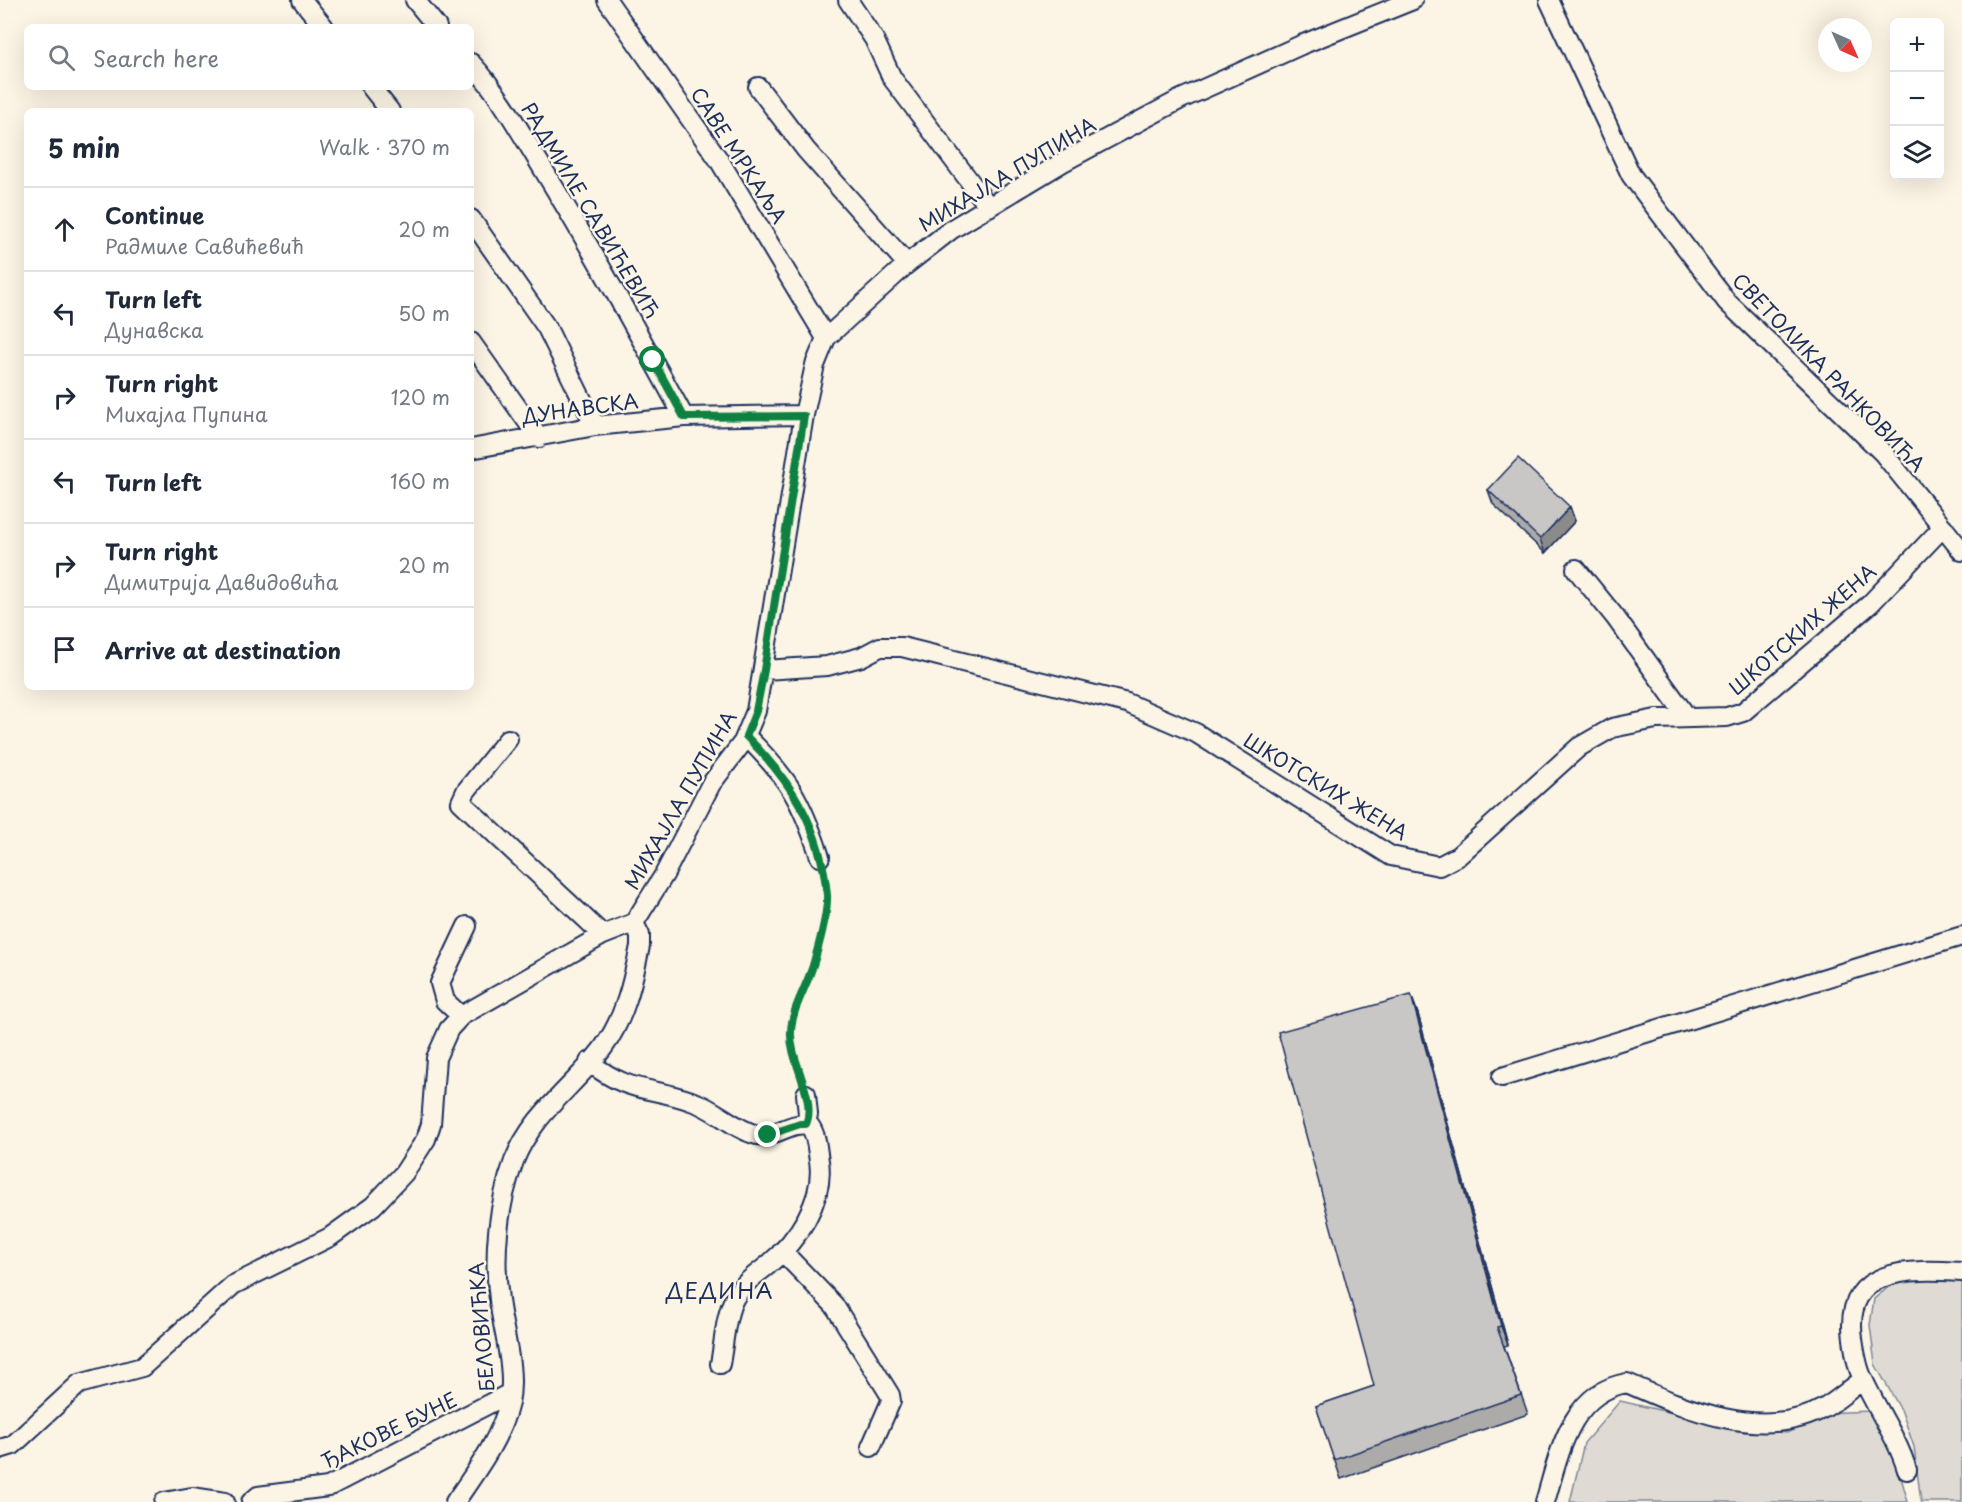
<!DOCTYPE html>
<html lang="en">
<head>
<meta charset="utf-8">
<style>
  body { margin:0; font-family:"Playpen Sans",sans-serif; background:#f6f6f7; color:#1f2937 }
  .controls { position:absolute; right:18px; top:18px; display:grid; overflow:hidden; border-radius:9px; box-shadow:0 6px 24px #0002 }
  .controls button { width:54px; height:54px; display:grid; place-items:center; padding:0; border:0; border-bottom:2px solid #e0e1e3; background:#fff; color:#1f2937; font:30px sans-serif }
  .compass { position:absolute; left:1818px; top:18px; width:54px; height:54px; border-radius:50%; background:#fff; box-shadow:0 6px 24px #0002; rotate:135deg }
  .stop { position:absolute; width:18px; height:18px; margin:-14px; border:4px solid #0b8043; border-radius:50%; background:#fff }
  .stop.end { background:#0b8043; border-color:#fff; box-shadow:0 2px 6px #0008 }
  .list { margin:0; padding:0; list-style:none }
  h2 { display:flex; justify-content:space-between; align-items:center; height:78px; margin:0; padding:0 24px; font-size:26px }
  h2 small { font-size:20px; font-weight:400; color:#747a83 }
  .list li { display:grid; grid-template-columns:39px 1fr auto; gap:18px; align-items:center; box-sizing:border-box; height:84px; padding:0 24px; border-top:2px solid #e0e1e3 }
  .list b { display:block; font-size:22px; white-space:nowrap }
  .list p { margin:0; font-size:20px; white-space:nowrap; color:#747a83 }
  .list em { font-size:20px; font-style:normal; color:#747a83 }
  .icon { flex:none; width:33px; height:33px; fill:none; stroke:currentColor; stroke-width:2; stroke-linecap:round; stroke-linejoin:round }
  .map { position:relative; flex:none; width:1962px; height:1502px; overflow:hidden }
  .search { position:absolute; background:#fff; box-shadow:0 6px 24px #0002; left:24px; top:24px; width:450px; height:66px; display:flex; align-items:center; gap:15px; box-sizing:border-box; padding:0 21px; border-radius:9px; color:#747a83; font-size:22px }
  .panel { position:absolute; background:#fff; box-shadow:0 6px 24px #0002; left:24px; top:108px; width:450px; height:582px; border-radius:9px }
  .map>svg:first-child { display:block }
  .green { fill:#dfdbd4; stroke:#7d8599; stroke-width:1.5 }
  .lines { fill:none; stroke-linecap:round; stroke-linejoin:round }
  .minor-casing { stroke:#1b2f5e; stroke-width:22 }
  .path { stroke:#1b2f5e; stroke-width:3; stroke-dasharray:1.5 4.5; stroke-linecap:butt }
  .minor { stroke:#fcf5e5; stroke-width:18 }
  .wall { fill:#acabaa; stroke:#1b2f5e; stroke-width:1.5 }
  .shaded-wall { fill:#8c8b8b; stroke:#1b2f5e; stroke-width:1.5 }
  .building { fill:#c8c7c6; stroke:#1b2f5e; stroke-width:1.5 }
  .route { stroke:#0b8043; stroke-width:8 }
  .labels { text-anchor:middle; dominant-baseline:central; stroke-width:5; stroke-linejoin:round; paint-order:stroke }
  .street-label { font-size:20px; fill:#1b2f5e; stroke:#fcf5e5 }
  .quarter-label { font-size:22px; letter-spacing:1.5px; fill:#1b2f5e; stroke:#fcf5e5 }
</style>
</head>
<body>
<div class="map">
<svg width="1962" height="1502" viewBox="0 0 1962 1502">
  <rect width="100%" height="100%" fill="#fcf5e5"/>
  <filter id="ink" filterUnits="userSpaceOnUse"><feTurbulence type="fractalNoise" baseFrequency=".0167" numOctaves="2"/><feDisplacementMap in="SourceGraphic" scale="12" xChannelSelector="R" yChannelSelector="G"/><feConvolveMatrix kernelMatrix="1 2 1 2 8 2 1 2 1" color-interpolation-filters="sRGB"/></filter>
  <g filter="url(#ink)">
    <!-- green -->
    <path class="green" d="M1901,1277L1962,1279V1502H1921L1914,1447L1902,1412L1875,1364L1870,1325L1874,1299Z
      M1620,1401L1729,1426L1787,1433L1824,1413L1870,1411L1894,1453L1908,1502H1570L1584,1443Z"/>
    <g class="lines">
      <defs>
        <path id="minor" d="M302,0L324,27
          M415,0L437,27
          M607,0L719,160L826,338
          M848,0L874,39L892,78L989,207
          M1549,0L1631,175L1727,302L1883,453L1962,551
          M471,63C500,94 521,133 543,169C593,251 638,333 684,417
          M371,87L390,111
          M758,87L806,150L907,264
          M471,219L547,328L595,426
          M471,342L539,438
          M471,449L595,426L684,417L804,415
          M1576,569L1615,617L1687,717
          M764,670L827,666L861,657L880,647H902L1127,703L1196,733L1391,856L1439,866L1458,856L1579,747L1612,728L1656,719L1727,717L1743,712L1870,604L1943,527
          M746,736C789,779 801,799 820,857
          M508,739L466,791L461,802L603,935
          M461,1016L445,1001L440,983L467,926
          M589,1062C630,1094 648,1086 691,1101C715,1108 733,1129 757,1135C775,1139 792,1119 810,1126C817,1136 817,1149 819,1161C825,1200 797,1241 768,1265C756,1275 744,1282 735,1297C725,1315 724,1344 720,1364
          M1502,1077L1962,936
          M806,1094L808,1114L806,1124
          M782,1251L834,1305L890,1395L891,1401L871,1447
          M0,1449L13,1445L79,1384L142,1367L233,1285L330,1237L373,1206L404,1173L426,1139L431,1124L436,1058L449,1029L461,1016L603,935L634,923L664,875L711,784L743,742L756,711L804,415L815,365L826,338L907,264L952,229L1063,162L1181,99L1301,45L1413,0
          M1907,1470C1897,1437 1877,1410 1863,1379C1857,1367 1855,1353 1853,1339C1843,1266 1910,1269 1962,1272
          M164,1502L192,1497L225,1502
          M251,1502L258,1496L328,1487L510,1393
          M455,1502C476,1471 500,1440 509,1403C516,1370 503,1332 499,1300C493,1255 498,1204 514,1161C532,1114 574,1087 603,1048C625,1018 633,981 640,946V935L634,923
          M1545,1502C1559,1455 1570,1392 1627,1383C1686,1409 1763,1443 1826,1407C1839,1399 1851,1388 1863,1380"/>
      </defs>
      <!-- minor casing -->
      <use href="#minor" class="minor-casing"/>
      <!-- path -->
      <path class="path" d="M801,1079L792,1052L791,1027L817,953L827,896L823,874"/>
      <!-- minor -->
      <use href="#minor" class="minor"/>
    </g>
    <!-- wall -->
    <path class="wall" d="M1488,490L1570,507L1575,521L1545,553L1493,504Z
      M1411,995L1418,1014L1508,1345L1504,1346L1528,1414L1341,1479L1316,1406L1374,1386Z"/>
    <!-- shaded-wall -->
    <path class="shaded-wall" d="M1570,507L1575,521L1545,553L1540,539Z
      M1411,995L1418,1014L1508,1345L1501,1326Z"/>
    <!-- building -->
    <path class="building" d="M1518,458L1570,507L1540,539L1488,490Z
      M1411,995L1501,1326L1497,1327L1521,1395L1334,1460L1316,1406L1374,1386L1278,1032Z"/>
  </g>
  <g class="lines" filter="url(#ink)">
    <!-- route -->
    <path class="route" d="M653,360L684,417L804,416L764,670L756,711L746,736C792,782 821,828 827,895C828,912 819,945 814,962C808,985 792,1007 791,1031C789,1060 817,1099 806,1124H800L768,1135"/>
  </g>
  <g class="labels">
    <!-- street labels -->
    <g class="street-label">
      <text transform="translate(739 155) rotate(57)">САВЕ МРКАЉА</text>
      <text transform="translate(1007 174) rotate(-31)">МИХАЈЛА ПУПИНА</text>
      <text transform="translate(591 210) rotate(59)">РАДМИЛЕ САВИЋЕВИЋ</text>
      <text transform="translate(1829 372) rotate(46)">СВЕТОЛИКА РАНКОВИЋА</text>
      <text transform="translate(580 408) rotate(-8)">ДУНАВСКА</text>
      <text transform="translate(1802 629) rotate(-41)">ШКОТСКИХ ЖЕНА</text>
      <text transform="translate(1326 786) rotate(31)">ШКОТСКИХ ЖЕНА</text>
      <text transform="translate(680 800) rotate(-60)">МИХАЈЛА ПУПИНА</text>
      <text transform="translate(481 1327) rotate(-95)">БЕЛОВИЋКА</text>
      <text transform="translate(389 1430) rotate(-26)">ЂАКОВЕ БУНЕ</text>
    </g>
    <!-- quarter labels -->
    <g class="quarter-label">
      <text x="720" y="1289">ДЕДИНА</text>
    </g>
  </g>
</svg>
<div class="controls">
<button>+</button>
<button>−</button>
<button><svg class="icon" aria-label="layers" viewBox="0 0 24 24"><path d="M12 4l9 5-9 5-9-5zM3 14l9 5 9-5"/></svg></button>
</div>
<svg class="compass" viewBox="-18 -18 36 36"><path d="M0-13l5 13h-10z" fill="#e53935"/><path d="M0 13l5-13h-10z" fill="#747a83"/></svg>
<div class="stop" style="left:653px;top:360px"></div>
<div class="stop end" style="left:768px;top:1135px"></div>
<div class="search"><svg class="icon" aria-label="search" viewBox="0 0 24 24"><circle cx="10" cy="10" r="6"/><path d="M15 15l6 6"/></svg>Search here</div>
<section class="panel">
<h2>5 min<small>Walk · 370 m</small></h2>
<ul class="list">
<li><svg class="icon" aria-label="ahead" viewBox="0 0 24 24"><path d="M12 20V5M6 11l6-6 6 6"/></svg><div><b>Continue</b><p>Радмиле Савићевић</p></div><em>20 m</em></li>
<li><svg class="icon" aria-label="left" viewBox="0 0 24 24"><path d="M17 20v-9H6M10 6l-5 5 5 5"/></svg><div><b>Turn left</b><p>Дунавска</p></div><em>50 m</em></li>
<li><svg class="icon" aria-label="right" viewBox="0 0 24 24"><path d="M7 20v-9h11M14 6l5 5-5 5"/></svg><div><b>Turn right</b><p>Михајла Пупина</p></div><em>120 m</em></li>
<li><svg class="icon" aria-label="left" viewBox="0 0 24 24"><path d="M17 20v-9H6M10 6l-5 5 5 5"/></svg><div><b>Turn left</b></div><em>160 m</em></li>
<li><svg class="icon" aria-label="right" viewBox="0 0 24 24"><path d="M7 20v-9h11M14 6l5 5-5 5"/></svg><div><b>Turn right</b><p>Димитрија Давидовића</p></div><em>20 m</em></li>
<li><svg class="icon" aria-label="arrive" viewBox="0 0 24 24"><path d="M6 21V4h12l-3 4 3 4H6"/></svg><div><b>Arrive at destination</b></div></li>
</ul>
</section>
</div>
</body>
</html>
